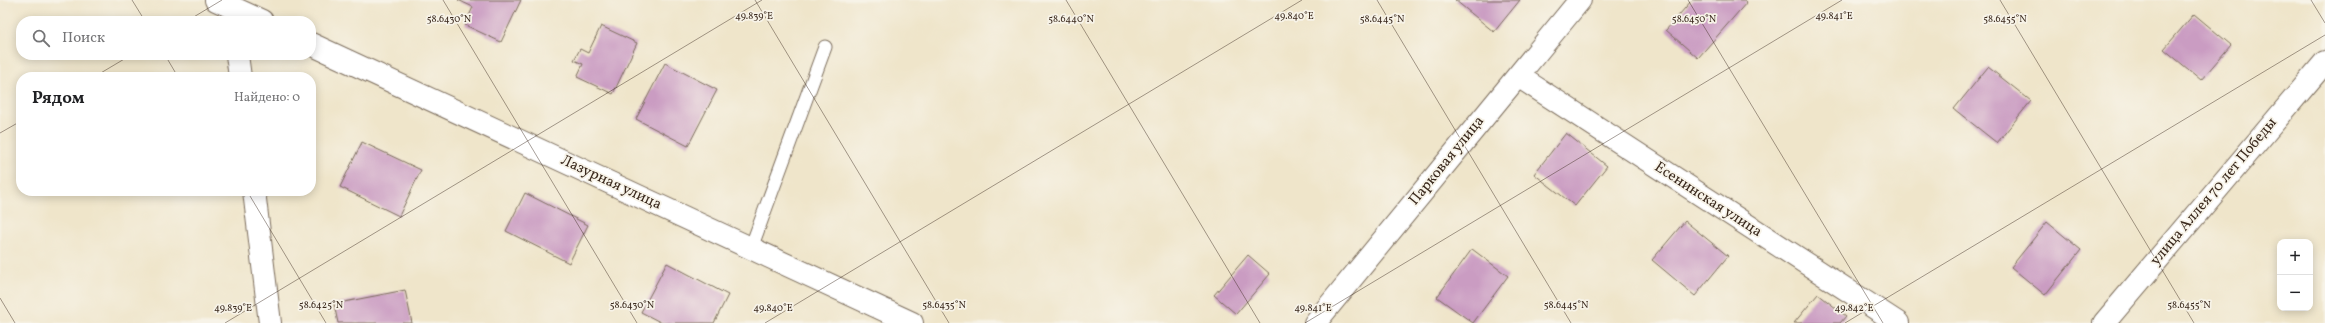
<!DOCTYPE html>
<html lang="ru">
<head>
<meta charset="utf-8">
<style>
  body { margin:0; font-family:Vollkorn,serif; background:#f6f6f6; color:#202124 }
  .controls { position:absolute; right:12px; bottom:12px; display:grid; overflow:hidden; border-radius:8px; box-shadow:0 2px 10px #0003 }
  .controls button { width:36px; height:36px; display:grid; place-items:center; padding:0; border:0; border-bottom:1px solid #e0e0e0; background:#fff; color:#202124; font:20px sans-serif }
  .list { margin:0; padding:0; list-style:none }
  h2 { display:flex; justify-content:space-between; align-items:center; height:52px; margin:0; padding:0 16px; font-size:17px }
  h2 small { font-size:13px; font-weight:400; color:#757577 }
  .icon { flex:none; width:22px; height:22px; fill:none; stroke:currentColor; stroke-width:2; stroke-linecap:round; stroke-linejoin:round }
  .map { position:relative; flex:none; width:2325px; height:323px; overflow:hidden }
  .search { position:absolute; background:#fff; box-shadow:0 2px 10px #0003; left:16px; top:16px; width:300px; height:44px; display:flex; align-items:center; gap:10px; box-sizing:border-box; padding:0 14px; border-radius:16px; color:#757577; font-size:15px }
  .panel { position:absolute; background:#fff; box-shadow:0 2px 10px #0003; left:16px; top:72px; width:300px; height:124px; border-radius:16px }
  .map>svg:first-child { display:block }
  .building { fill:#ca9cc2 }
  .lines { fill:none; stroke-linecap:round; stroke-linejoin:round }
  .service-casing { stroke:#7a6b5a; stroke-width:15 }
  .minor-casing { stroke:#7a6b5a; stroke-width:24 }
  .service { stroke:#fff; stroke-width:13 }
  .minor { stroke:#fff; stroke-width:22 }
  .ticks { fill:none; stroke:#3b2a1e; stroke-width:1; stroke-opacity:0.45 }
  .labels { text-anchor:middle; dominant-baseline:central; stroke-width:3.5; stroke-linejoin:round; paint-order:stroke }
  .street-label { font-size:15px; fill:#3b2a1e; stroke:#f7f3e8 }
  .ticks-label { font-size:10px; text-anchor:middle; fill:#3b2a1e; stroke:#f7f3e8; stroke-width:3.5; stroke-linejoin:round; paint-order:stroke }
</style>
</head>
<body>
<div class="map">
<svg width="2325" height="323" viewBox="0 0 2325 323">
  <rect width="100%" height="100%" fill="#f7f3e8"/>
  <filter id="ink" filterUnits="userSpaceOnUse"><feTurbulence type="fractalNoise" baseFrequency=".025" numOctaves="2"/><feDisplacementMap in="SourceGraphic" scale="8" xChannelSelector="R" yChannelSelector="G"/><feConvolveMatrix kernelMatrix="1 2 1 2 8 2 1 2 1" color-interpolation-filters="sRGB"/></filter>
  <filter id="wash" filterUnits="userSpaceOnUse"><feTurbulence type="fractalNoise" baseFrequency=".012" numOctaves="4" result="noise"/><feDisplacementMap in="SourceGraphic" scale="16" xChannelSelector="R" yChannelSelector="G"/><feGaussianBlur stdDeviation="0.9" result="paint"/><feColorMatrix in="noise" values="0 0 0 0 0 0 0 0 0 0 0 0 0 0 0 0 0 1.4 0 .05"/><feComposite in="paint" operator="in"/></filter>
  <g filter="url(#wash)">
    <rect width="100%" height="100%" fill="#efe5ca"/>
    <g id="blocks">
      <!-- building -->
      <path class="building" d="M458,0H521L501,42L465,25L473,7Z
        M1455,0H1520L1494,32Z
        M1692,0H1744L1747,2L1698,58L1666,30Z
        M2194,14L2231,45L2201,80L2164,49Z
        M601,26L637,43L613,94L577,77L583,64L574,60L580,49L588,53Z
        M665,63L717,90L688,146L636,119Z
        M1988,67L2031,101L1997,143L1954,109Z
        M1566,133L1607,166L1575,206L1534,174Z
        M362,142L421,170L399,216L340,187Z
        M525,193L588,225L569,263L506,231Z
        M1685,221L1728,256L1695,296L1652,260Z
        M2047,222L2081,250L2045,295L2011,267Z
        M1472,249L1508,276L1473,323L1437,297Z
        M1248,255L1270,274L1236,314L1214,295Z
        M667,263L728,295L714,323H662L641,312Z
        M405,290L412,323H338L334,304Z
        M1818,294L1846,316L1840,323H1794Z"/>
    </g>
  </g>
  <g filter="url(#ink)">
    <use href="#blocks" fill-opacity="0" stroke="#7a6b5a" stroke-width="1"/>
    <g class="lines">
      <defs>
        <path id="service" d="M751,248L825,47"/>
        <path id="minor" d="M216,0L262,21
          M311,44L912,323
          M237,55L240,77
          M1518,76L1898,323
          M254,191L270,323
          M1315,323L1580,0
          M2104,323L2325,62"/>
      </defs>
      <!-- service casing -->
      <use href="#service" class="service-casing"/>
      <!-- minor casing -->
      <use href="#minor" class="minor-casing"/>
      <!-- service -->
      <use href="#service" class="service"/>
      <!-- minor -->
      <use href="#minor" class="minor"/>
    </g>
  </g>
  <!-- ticks -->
  <path class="ticks" d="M132,0L145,21M443,0L637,323M755,0L949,323M1066,0L1260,323M1377,0L1571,323M1688,0L1883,323M2000,0L2194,323M2311,0L2325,23M187,21L222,0M165,55L178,77M94,77L131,55M0,133L21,121M247,191L326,323M0,298L15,323M225,323L762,0M765,323L1302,0M1305,323L1842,0M1845,323L2325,35"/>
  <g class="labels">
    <!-- street labels -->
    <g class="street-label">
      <text transform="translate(1447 161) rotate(-51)">Парковая улица</text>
      <text transform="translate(611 183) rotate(25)">Лазурная улица</text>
      <text transform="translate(2214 192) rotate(-50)">улица Аллея 70 лет Победы</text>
      <text transform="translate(1708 200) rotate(33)">Есенинская улица</text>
    </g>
  </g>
  <g class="ticks-label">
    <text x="754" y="19">49.839°E</text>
    <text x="1294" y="19">49.840°E</text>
    <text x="1834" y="19">49.841°E</text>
    <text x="449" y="22">58.6430°N</text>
    <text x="1382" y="22">58.6445°N</text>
    <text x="1694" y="22">58.6450°N</text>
    <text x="1071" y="22">58.6440°N</text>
    <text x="2005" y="22">58.6455°N</text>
    <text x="321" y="308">58.6425°N</text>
    <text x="632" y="308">58.6430°N</text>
    <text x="944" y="308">58.6435°N</text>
    <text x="1566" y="308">58.6445°N</text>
    <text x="2189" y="308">58.6455°N</text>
    <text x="233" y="311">49.839°E</text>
    <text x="773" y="311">49.840°E</text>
    <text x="1313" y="311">49.841°E</text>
    <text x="1854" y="311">49.842°E</text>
  </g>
</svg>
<div class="controls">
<button>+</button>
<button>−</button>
</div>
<div class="search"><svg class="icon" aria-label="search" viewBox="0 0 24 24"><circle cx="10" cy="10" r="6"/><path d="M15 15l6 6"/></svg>Поиск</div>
<section class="panel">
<h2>Рядом<small>Найдено: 0</small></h2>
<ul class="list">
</ul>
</section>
</div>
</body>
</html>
